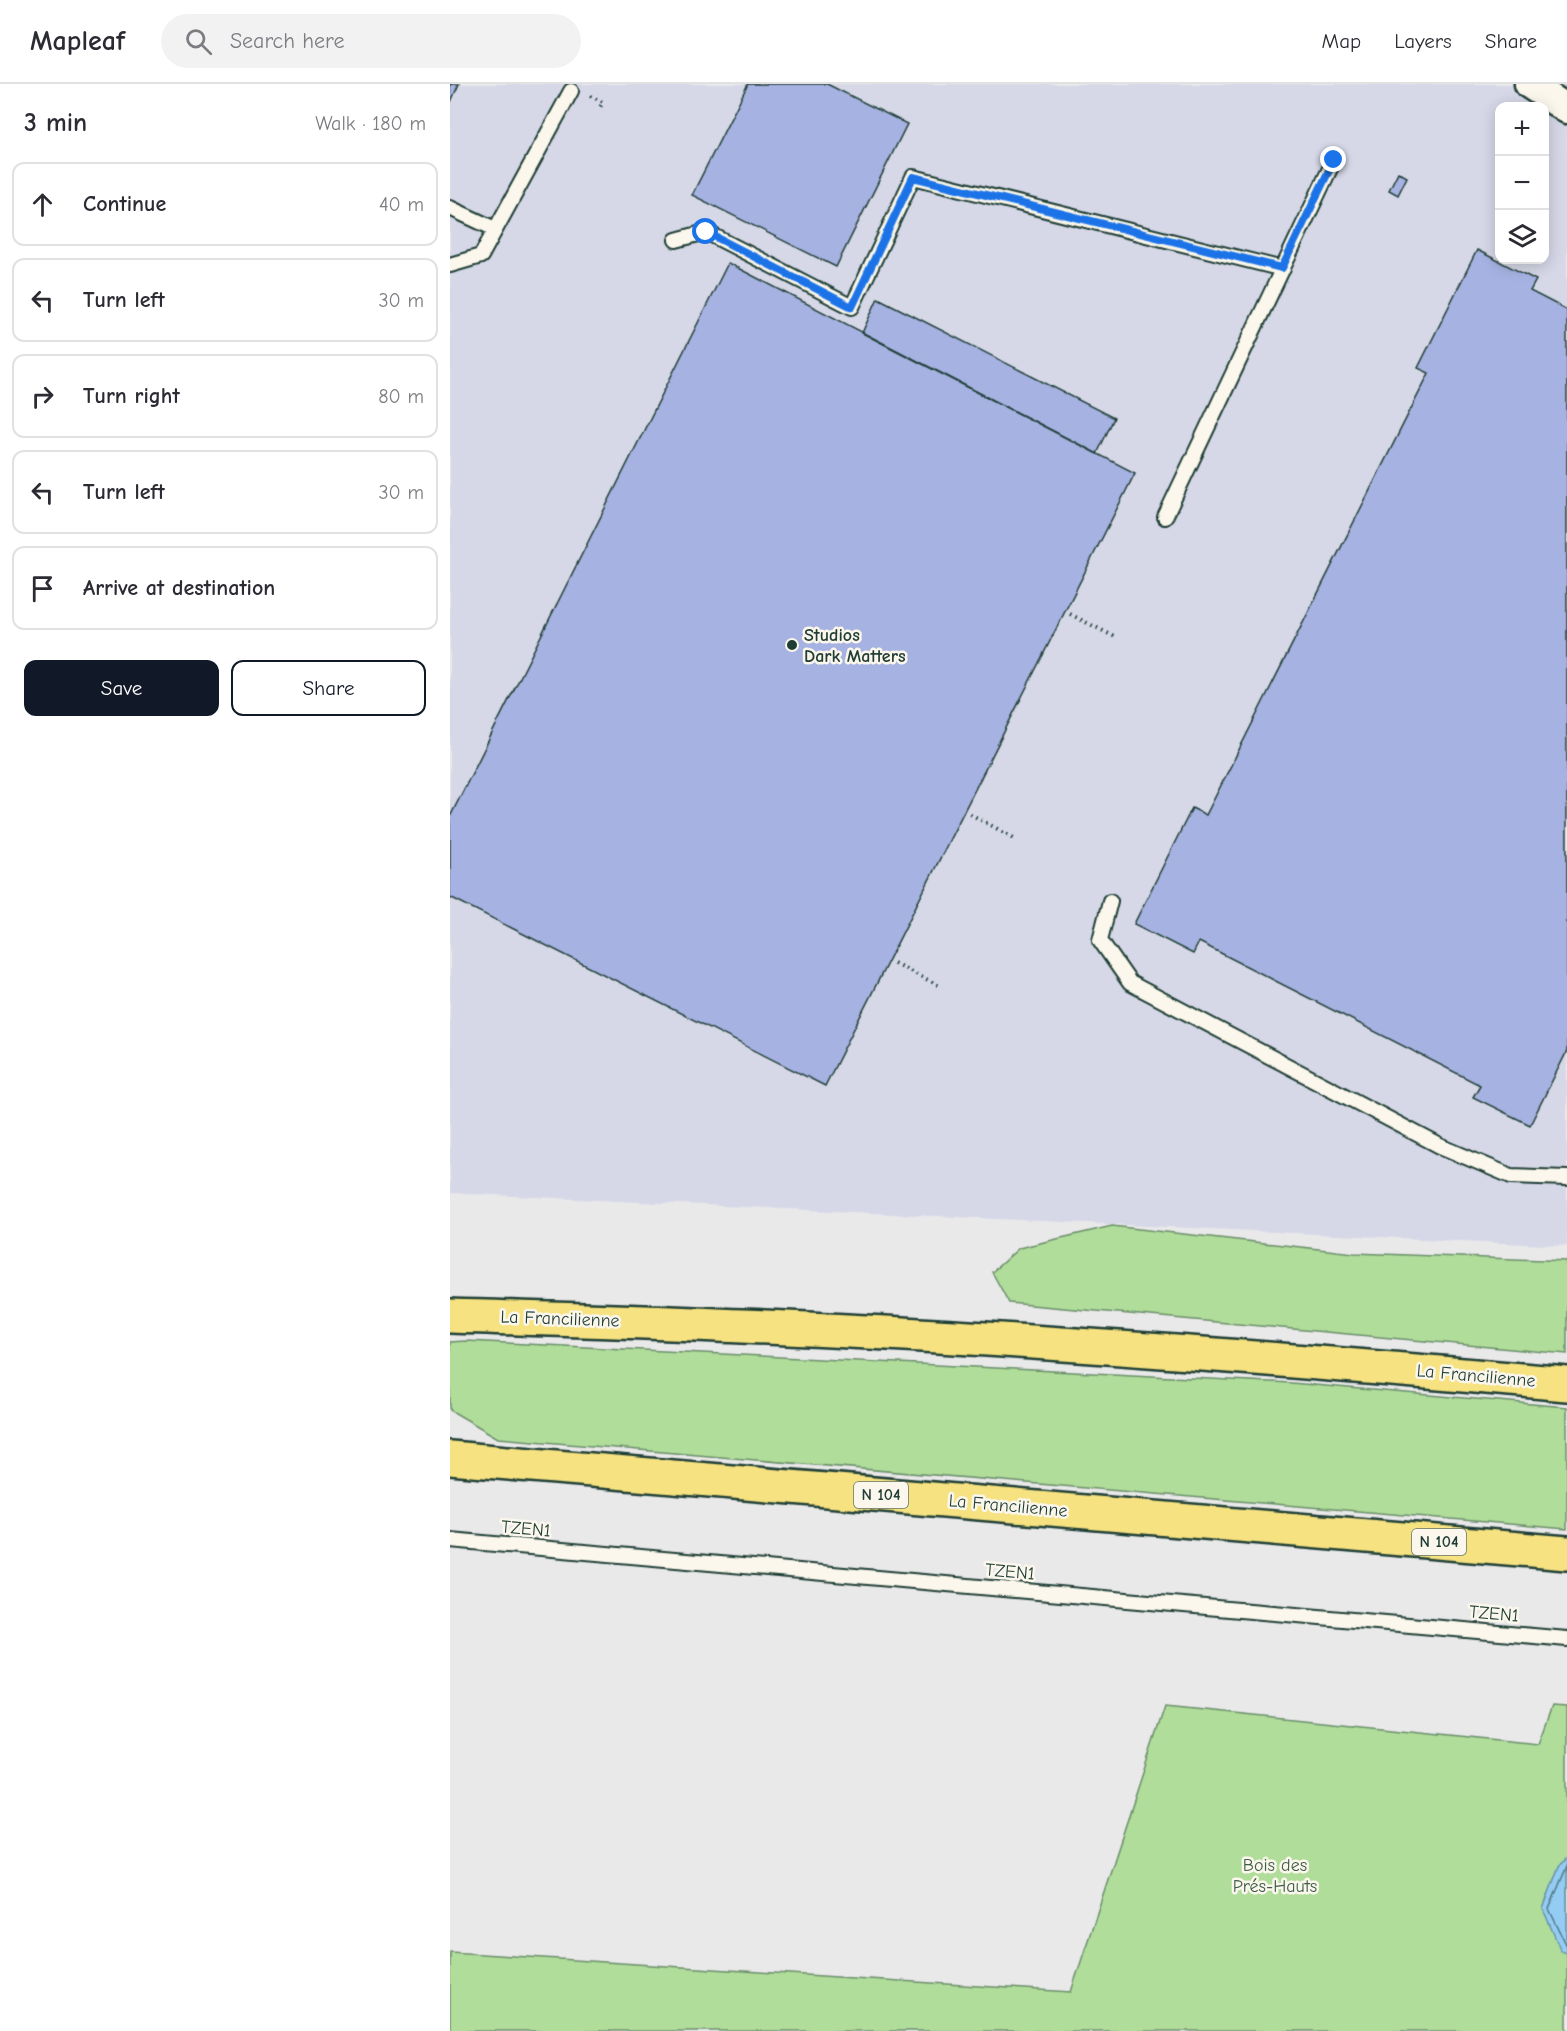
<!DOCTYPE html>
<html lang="en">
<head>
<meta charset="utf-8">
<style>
  body { margin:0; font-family:"Comic Neue",sans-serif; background:#f2f2f3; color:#2b2b33 }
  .controls { position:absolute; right:18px; top:18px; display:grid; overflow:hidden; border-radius:12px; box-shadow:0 3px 15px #0003 }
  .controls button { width:54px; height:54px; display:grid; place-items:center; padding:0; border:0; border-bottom:2px solid #e1e1e2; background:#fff; color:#2b2b33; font:30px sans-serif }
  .stop { position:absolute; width:18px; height:18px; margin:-14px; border:4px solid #1a73e8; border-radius:50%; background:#fff }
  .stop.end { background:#1a73e8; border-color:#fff; box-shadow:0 2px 6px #0008 }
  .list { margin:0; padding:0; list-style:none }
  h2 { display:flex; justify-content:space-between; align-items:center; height:78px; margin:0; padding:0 24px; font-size:26px }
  h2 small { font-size:20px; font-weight:400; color:#7c7c81 }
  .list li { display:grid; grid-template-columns:39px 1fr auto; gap:18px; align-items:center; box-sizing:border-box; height:84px; margin:0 12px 12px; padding:0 12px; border:2px solid #e1e1e2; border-radius:12px }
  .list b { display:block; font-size:22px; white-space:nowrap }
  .list em { font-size:20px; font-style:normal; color:#7c7c81 }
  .actions { display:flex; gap:12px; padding:18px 24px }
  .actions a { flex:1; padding:14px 0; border:2px solid #111827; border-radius:12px; text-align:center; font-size:21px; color:#111827 }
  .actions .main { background:#111827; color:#fff }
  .icon { flex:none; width:33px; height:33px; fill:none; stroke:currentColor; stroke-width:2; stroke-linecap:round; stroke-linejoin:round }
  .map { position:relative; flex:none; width:1117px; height:1947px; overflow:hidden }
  header { display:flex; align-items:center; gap:36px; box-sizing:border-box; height:84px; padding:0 30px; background:#fff; border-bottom:2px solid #e1e1e2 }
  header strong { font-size:28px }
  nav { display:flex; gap:33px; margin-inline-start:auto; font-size:21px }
  .search { width:420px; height:54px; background:#f2f2f3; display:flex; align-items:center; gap:15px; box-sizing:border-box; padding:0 21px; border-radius:33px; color:#7c7c81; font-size:22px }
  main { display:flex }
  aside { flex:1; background:#fff }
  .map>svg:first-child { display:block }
  .built { fill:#d6d8e8; fill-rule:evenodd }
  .green { fill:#b1dd9b; stroke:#688d68; stroke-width:1.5 }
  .water { fill:#95ccf4; stroke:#6693a7; stroke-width:1.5 }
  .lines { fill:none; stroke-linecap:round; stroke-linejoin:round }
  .shore { stroke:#4e7681; stroke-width:1.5 }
  .building { fill:#a6b2e2; stroke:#1f3d34; stroke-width:1.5 }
  .lane-casing { stroke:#1f3d34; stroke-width:18 }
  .street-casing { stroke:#1f3d34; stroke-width:33 }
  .highway-casing { stroke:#1f3d34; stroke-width:38 }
  .path { stroke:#1f3d34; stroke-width:4; stroke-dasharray:1.5 4.5; stroke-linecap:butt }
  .lane { stroke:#fbf7ec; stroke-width:14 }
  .street { stroke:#fbf7ec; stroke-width:28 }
  .highway { stroke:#f6e281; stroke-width:33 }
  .route { stroke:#1a73e8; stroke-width:8 }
  .poi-dot { fill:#1f3d34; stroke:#fbf7ec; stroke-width:2 }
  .labels { text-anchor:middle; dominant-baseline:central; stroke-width:5; stroke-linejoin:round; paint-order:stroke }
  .shield { fill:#fbf7ec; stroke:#61756b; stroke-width:1.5 }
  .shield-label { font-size:16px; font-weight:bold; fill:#1f3d34 }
  .poi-label { font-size:18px; font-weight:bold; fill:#1f3d34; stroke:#fbf7ec; text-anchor:start }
  .street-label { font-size:18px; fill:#1f3d34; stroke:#fbf7ec }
  .park-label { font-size:18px; fill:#3c5d49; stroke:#fbf7ec }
</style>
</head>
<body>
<header>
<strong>Mapleaf</strong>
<div class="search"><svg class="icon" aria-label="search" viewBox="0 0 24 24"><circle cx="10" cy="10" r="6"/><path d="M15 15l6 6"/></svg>Search here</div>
<nav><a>Map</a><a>Layers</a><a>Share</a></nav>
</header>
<main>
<aside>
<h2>3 min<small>Walk · 180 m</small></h2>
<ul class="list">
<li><svg class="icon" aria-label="ahead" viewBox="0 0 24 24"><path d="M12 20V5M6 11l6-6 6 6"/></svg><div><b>Continue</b></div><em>40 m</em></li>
<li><svg class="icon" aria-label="left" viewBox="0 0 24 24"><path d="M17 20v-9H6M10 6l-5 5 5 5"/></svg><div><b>Turn left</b></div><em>30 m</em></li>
<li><svg class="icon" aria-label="right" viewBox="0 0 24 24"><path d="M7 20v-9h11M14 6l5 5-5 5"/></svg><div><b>Turn right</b></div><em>80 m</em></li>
<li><svg class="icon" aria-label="left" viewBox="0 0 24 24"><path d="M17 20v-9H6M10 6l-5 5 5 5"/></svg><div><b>Turn left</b></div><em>30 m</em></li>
<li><svg class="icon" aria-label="arrive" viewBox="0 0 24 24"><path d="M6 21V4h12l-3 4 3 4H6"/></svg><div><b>Arrive at destination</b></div></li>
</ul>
<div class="actions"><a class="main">Save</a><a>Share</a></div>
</aside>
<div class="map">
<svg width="1117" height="1947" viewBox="0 0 1117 1947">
  <rect width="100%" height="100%" fill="#eae9ea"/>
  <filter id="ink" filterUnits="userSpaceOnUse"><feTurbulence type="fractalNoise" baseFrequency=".0167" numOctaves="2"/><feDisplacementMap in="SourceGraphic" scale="12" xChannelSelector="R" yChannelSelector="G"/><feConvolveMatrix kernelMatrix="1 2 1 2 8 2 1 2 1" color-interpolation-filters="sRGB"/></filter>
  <g filter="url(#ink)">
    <!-- built -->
    <path class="built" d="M0,0H1117V1162L0,1109ZM1050,22H1094V176H1050Z"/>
    <!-- green -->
    <path class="green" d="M662,1142L904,1169L1117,1177V1270L559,1219L542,1188L569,1164Z
      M16,1257L841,1299L1117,1323V1445L48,1354L0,1326V1258Z
      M715,1622L1088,1660L1102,1622L1117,1623V1947H0V1868L621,1908Z"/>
    <!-- water -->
    <path class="water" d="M1117,1773V1869L1111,1867L1093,1825L1109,1782Z"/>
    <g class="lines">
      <!-- shore -->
      <path class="shore" d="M1117,1782L1099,1825L1117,1862"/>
    </g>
    <!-- building -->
    <path class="building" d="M0,0H9L0,20Z
      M298,0H377L457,40L386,183L242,111Z
      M948,88L957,93L948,111L939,106Z
      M1027,166L1086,196L1080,207L1117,226V967L1080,1041L1023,1013L1030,1001L749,858L743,870L684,840L742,724L756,731L979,289L968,284Z
      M278,179L685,389L375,1002L0,813V733Z
      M428,214L664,334L647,370L412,249Z"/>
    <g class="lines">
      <defs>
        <path id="lane" d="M0,124L45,145
          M226,156L256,148L402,223L463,93L833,185
          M0,181L31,172L121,7
          M715,433L884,76
          M660,817L650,856L680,899L990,1062L1061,1092L1117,1094
          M0,1456L1117,1555"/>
        <path id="street" d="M1079,0L1117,25"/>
        <path id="highway" d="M0,1232C97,1235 195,1237 292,1242C568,1254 843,1276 1117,1300
          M0,1374L1117,1469"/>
      </defs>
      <!-- lane casing -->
      <use href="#lane" class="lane-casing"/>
      <!-- street casing -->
      <use href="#street" class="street-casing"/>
      <!-- highway casing -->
      <use href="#highway" class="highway-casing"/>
      <!-- path -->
      <path class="path" d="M140,12L153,18L150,23
        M620,530L667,554
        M520,730L566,755
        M444,879L490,902"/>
      <!-- lane -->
      <use href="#lane" class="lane"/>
      <!-- street -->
      <use href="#street" class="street"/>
      <!-- highway -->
      <use href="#highway" class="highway"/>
    </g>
  </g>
  <g class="lines" filter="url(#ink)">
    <!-- route -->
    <path class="route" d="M256,148L402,223L463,93L832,184L884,76"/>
  </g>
  <!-- markers -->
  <circle class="poi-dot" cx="342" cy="561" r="6"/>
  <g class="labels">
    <!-- shield labels -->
    <g class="shield">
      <rect x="404" y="1398" width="54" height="26" rx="4.5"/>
      <rect x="962" y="1445" width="54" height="26" rx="4.5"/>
    </g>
    <g class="shield-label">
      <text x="431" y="1411">N 104</text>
      <text x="989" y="1458">N 104</text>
    </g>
    <!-- poi labels -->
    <g class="poi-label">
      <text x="354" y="551">Studios<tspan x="354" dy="21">Dark Matters</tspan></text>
    </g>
    <!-- street labels -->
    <g class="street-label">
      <text transform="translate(110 1235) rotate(2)">La Francilienne</text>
      <text transform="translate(1026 1292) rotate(5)">La Francilienne</text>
      <text transform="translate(558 1422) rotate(5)">La Francilienne</text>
      <text transform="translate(76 1445) rotate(5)">TZEN1</text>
      <text transform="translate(560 1488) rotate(5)">TZEN1</text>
      <text transform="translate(1044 1530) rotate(5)">TZEN1</text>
    </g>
    <!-- park labels -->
    <g class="park-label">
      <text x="825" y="1781">Bois des<tspan x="825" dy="21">Prés-Hauts</tspan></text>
    </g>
  </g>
</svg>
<div class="controls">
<button>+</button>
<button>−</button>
<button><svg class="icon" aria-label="layers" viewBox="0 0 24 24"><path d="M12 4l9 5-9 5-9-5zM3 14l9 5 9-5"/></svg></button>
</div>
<div class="stop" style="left:256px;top:148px"></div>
<div class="stop end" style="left:884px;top:76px"></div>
</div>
</main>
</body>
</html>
